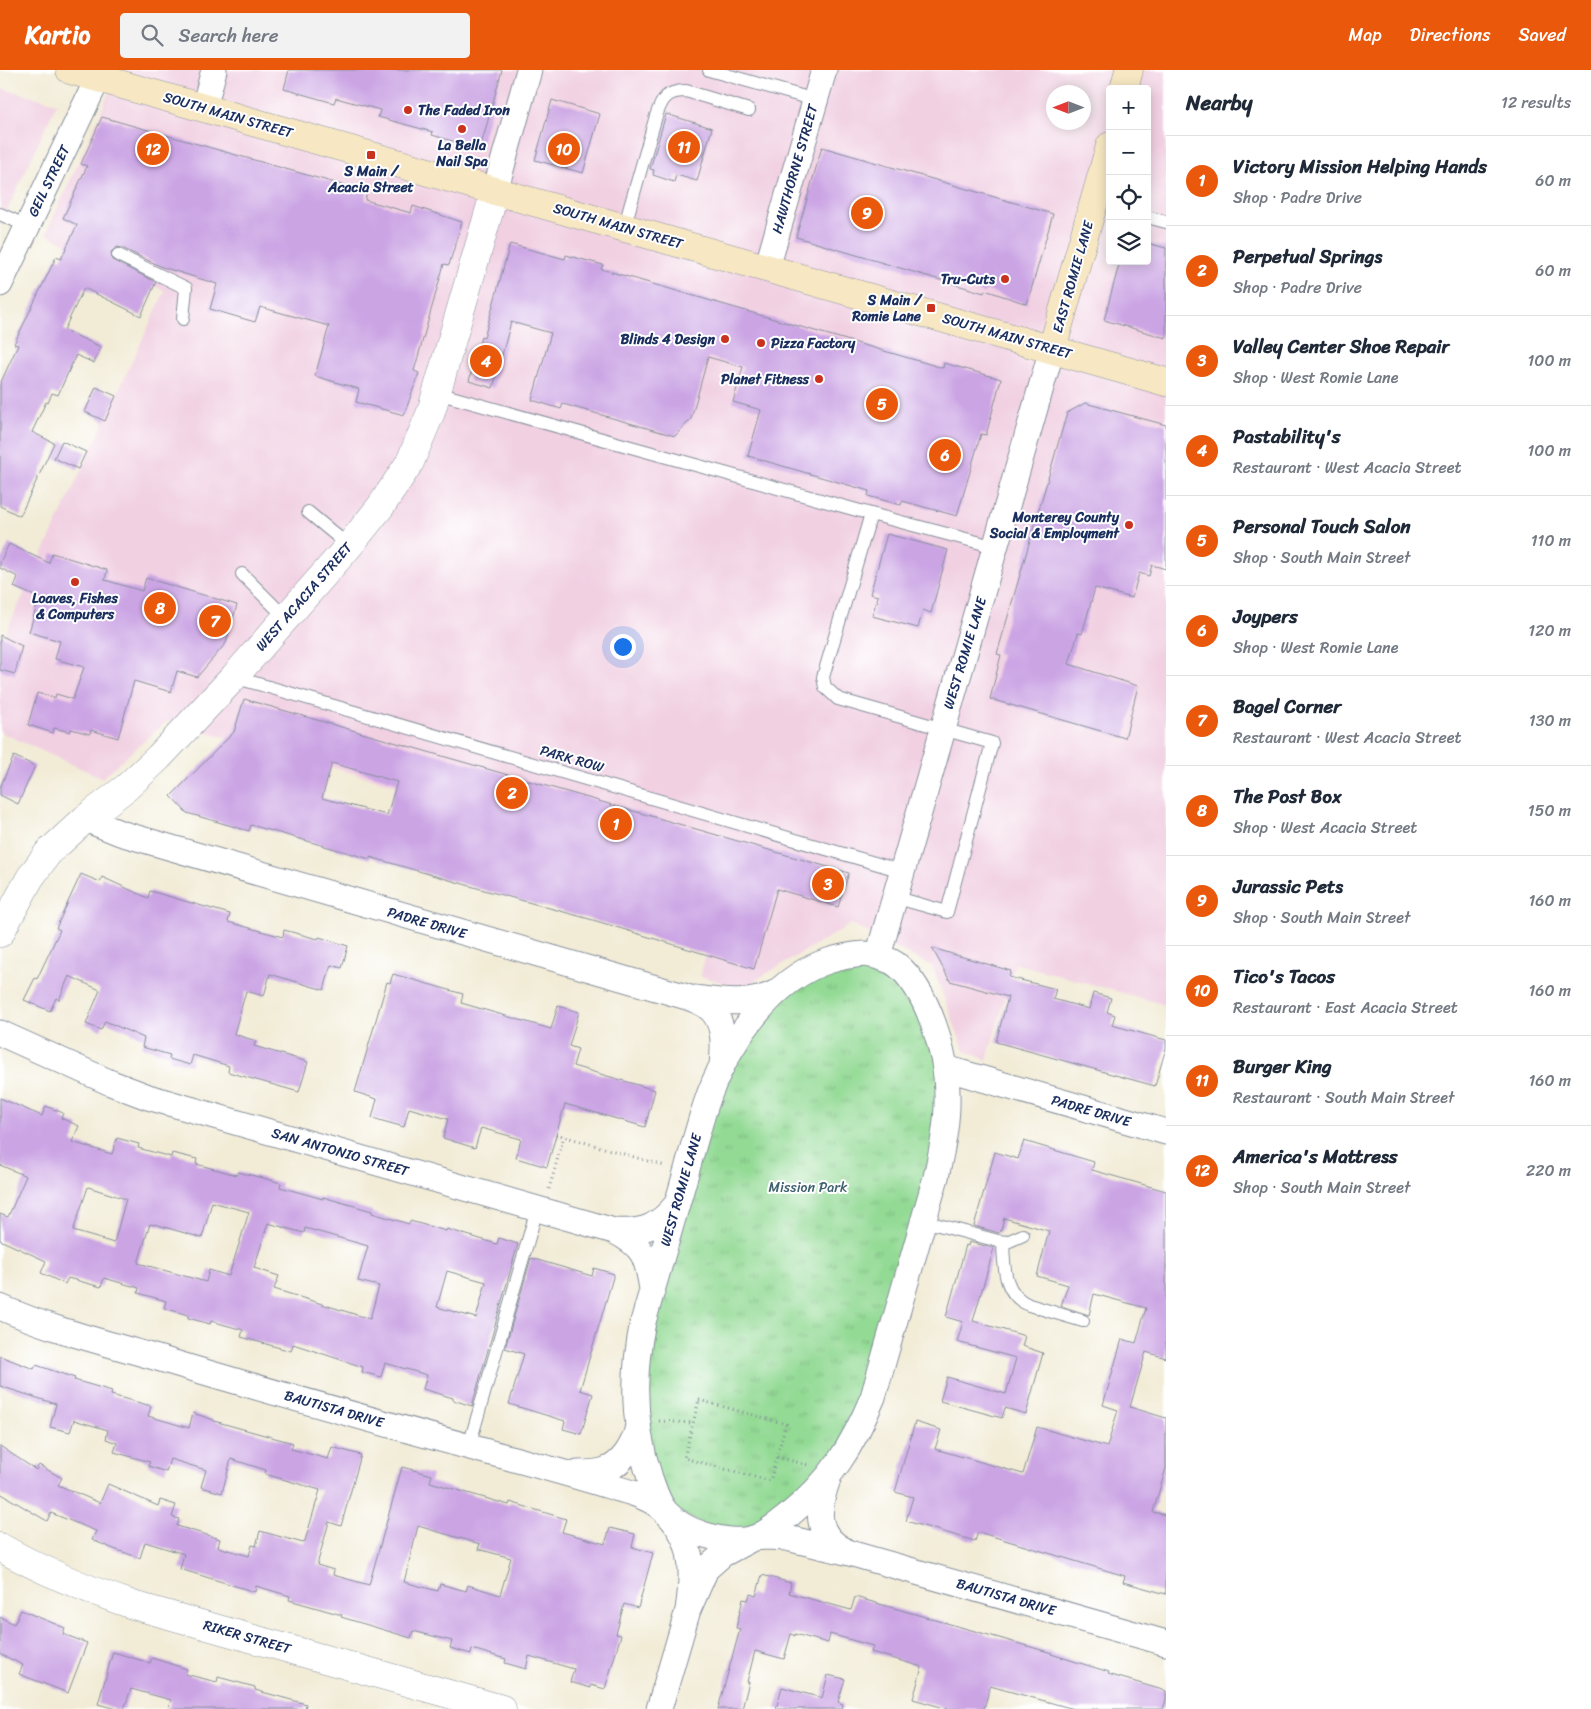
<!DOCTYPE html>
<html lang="en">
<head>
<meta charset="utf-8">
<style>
  body { margin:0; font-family:Sriracha,sans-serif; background:#f2f2f3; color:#1f2937 }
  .controls { position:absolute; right:15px; top:15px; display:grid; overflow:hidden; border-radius:5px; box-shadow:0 2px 12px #0003 }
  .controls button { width:45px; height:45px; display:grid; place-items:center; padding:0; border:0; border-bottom:1px solid #e0e1e3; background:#fff; color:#1f2937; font:25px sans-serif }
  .compass { position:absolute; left:1046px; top:15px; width:45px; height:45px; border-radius:50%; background:#fff; box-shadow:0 2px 12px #0003; rotate:270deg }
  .you { position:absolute; left:622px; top:576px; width:18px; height:18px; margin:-12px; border:4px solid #fff; border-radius:50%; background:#1a73e8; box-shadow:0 0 0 8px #1a73e833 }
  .badge { display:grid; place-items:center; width:32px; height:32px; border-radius:50%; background:#ea580c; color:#fff; font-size:16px; font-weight:700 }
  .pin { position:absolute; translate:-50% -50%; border:2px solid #fff; box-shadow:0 1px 5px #0006 }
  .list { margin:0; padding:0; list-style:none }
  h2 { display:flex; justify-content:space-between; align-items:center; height:65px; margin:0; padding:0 20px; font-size:21px }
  h2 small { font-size:16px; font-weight:400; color:#747a83 }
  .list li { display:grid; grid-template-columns:32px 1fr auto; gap:15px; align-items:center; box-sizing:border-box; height:90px; padding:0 20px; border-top:1px solid #e0e1e3 }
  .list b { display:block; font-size:19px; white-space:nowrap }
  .list p { margin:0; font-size:16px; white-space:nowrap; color:#747a83 }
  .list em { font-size:16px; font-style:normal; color:#747a83 }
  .icon { flex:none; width:28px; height:28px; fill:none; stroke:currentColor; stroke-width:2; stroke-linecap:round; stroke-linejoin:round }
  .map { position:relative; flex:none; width:1166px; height:1639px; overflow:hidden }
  header { display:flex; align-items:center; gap:30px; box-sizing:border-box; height:70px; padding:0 25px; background:#ea580c; color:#fff }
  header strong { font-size:24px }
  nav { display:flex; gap:28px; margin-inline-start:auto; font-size:18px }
  .search { width:350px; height:45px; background:#f2f2f3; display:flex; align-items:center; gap:12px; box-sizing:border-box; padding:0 18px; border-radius:5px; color:#747a83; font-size:19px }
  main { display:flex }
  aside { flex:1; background:#fff }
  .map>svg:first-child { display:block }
  .built { fill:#f1d0e2; fill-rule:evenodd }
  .park { fill:url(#park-tufts); stroke:#578479 }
  .building { fill:#cba4e4; fill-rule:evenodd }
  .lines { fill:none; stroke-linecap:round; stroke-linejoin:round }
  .service-casing { stroke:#868e9a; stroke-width:14 }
  .minor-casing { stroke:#868e9a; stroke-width:27 }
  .tertiary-casing { stroke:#868e9a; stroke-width:29 }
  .secondary-casing { stroke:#868e9a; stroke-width:29 }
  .path { stroke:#868e9a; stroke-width:3; stroke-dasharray:1 4; stroke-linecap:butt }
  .service { stroke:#fff; stroke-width:12 }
  .minor { stroke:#fff; stroke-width:25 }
  .tertiary { stroke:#fff; stroke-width:28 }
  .secondary { stroke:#f7e8c3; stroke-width:28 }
  .poi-dot { fill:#c8321e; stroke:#fff; stroke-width:2 }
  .labels { text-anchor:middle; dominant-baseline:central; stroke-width:4; stroke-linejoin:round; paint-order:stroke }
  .poi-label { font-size:14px; font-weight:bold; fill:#1b2f5e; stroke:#fff; text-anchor:end }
  .street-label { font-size:14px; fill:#1b2f5e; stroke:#fff }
  .park-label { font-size:14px; fill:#3f626e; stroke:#fff }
</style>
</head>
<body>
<header>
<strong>Kartio</strong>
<div class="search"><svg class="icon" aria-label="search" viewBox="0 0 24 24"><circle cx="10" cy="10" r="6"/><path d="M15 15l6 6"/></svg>Search here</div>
<nav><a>Map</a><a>Directions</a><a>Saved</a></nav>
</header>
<main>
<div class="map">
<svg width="1166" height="1639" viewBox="0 0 1166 1639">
  <defs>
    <pattern id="park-tufts" width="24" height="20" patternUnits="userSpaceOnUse" patternTransform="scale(1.25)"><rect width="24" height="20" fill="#93da94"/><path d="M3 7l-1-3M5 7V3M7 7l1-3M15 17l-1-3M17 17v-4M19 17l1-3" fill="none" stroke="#7ebb82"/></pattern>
  </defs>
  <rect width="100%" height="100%" fill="#fff"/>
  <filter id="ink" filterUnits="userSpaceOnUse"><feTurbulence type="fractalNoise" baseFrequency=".02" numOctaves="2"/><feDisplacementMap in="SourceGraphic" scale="10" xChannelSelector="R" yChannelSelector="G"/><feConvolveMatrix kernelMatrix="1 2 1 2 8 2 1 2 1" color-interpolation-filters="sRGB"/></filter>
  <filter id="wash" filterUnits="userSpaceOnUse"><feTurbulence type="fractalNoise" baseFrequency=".0096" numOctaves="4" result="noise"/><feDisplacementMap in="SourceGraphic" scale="20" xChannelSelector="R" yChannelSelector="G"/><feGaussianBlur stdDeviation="1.12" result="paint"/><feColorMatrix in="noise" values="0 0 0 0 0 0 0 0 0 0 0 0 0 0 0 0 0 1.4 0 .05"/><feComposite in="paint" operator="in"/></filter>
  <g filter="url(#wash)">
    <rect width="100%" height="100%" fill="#f2ecd7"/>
    <!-- built -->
    <path class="built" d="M117,0H1166V935L1015,893L987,990L964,980L932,896L851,854L742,918L700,906L728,808L167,651L102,708L0,662V575L165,221L46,164L101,42ZM1110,19H1147V191H1110ZM1054,22H1084V52H1054Z
      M0,18L57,33L0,156Z"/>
    <!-- park -->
    <path class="park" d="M845,886L912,912L947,1023L890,1265L825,1410L734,1470L660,1432L635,1328L707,1033L755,946Z"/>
    <g id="blocks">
      <!-- building -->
      <path class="building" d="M289,0H502L480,79L432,65L433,62L378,47L380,40L336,28L334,33L284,19Z
        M552,30L600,44L583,103L535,90Z
        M666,44L712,58L697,111L676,105L674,112L653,105L654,100L650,99Z
        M102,47L367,122L365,130L411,143L413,136L462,152L449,195L444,194L414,301L419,303L404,345L356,332L359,319L315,306L329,256L260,237L255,252L210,239L217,214L162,197L122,178L117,177L111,182L112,190L156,212L141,246L84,218L64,260L101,277L94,293L76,285L58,325L52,323L48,333L46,332L32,362L54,373L20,446L0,436V314L18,275L14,274L56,187L61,189L77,155L63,148L87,96L81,94Z
        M822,77L1053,144L1027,234L985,220L984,223L796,167Z
        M1147,173L1166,178V268L1104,250L1120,191H1147Z
        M510,174L565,189L566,185L603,195L601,199L943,298L944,293L1001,309L986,365L981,364L957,446L902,431L901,435L868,426L869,421L748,386L761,340L733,332L743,297L708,287L691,349L675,366L563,334L561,339L532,330L551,263L511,252L493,318L469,311L481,267L484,268Z
        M96,317L116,326L105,351L85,342Z
        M1085,333L1166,355V499L1152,495L1149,506L1139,503L1132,528L1095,518L1082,564L1078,563L1069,594L1138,616L1125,668L990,629L1001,585L997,584L1067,343Z
        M62,371L86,382L78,399L54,388Z
        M887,464L948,480L931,543L923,540L918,558L872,546L878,526L870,524Z
        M9,474L49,493L52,483L107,500L105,510L142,521L146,508L237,535L226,573L197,607L177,601L171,622L134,611L118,668L91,660L90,664L71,659L70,662L54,658L53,663L28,655L37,623L55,628L56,624L73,629L84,597L55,589L60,571L29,562L39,528L14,517L18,507L0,498V492Z
        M0,565L22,576L15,604L0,600Z
        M244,629L849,803L838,837L777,819L754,899L593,850L484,820L370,787V789L251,755L249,761L187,743L171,726L234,662ZM332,693L397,712L387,745L322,728Z
        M14,686L35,696L18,734L0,725V717Z
        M81,804L100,812L102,807L148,828L150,821L230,844L228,852L283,867L284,860L318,869L319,867L348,876L342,898L331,895L324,920L270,904L264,926L246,921L234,964L256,971L254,976L308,992L299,1022L228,1002L229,996L193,985L190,995L169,989L170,985L142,977L144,968L105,951L101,960L86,954L100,920L69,906L59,930L56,928L50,941L24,930L35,908L37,909L60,860L56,858Z
        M932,878L1011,901L1009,907L1056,919L1053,929L1089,939L1093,923L1111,928L1107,942L1115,945L1112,955L1166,970V978L1155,1016L996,972L1008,927L950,911Z
        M393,904L463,924L461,933L551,959L558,936L579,942L569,976L578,979L573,996L655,1020L645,1057L565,1034L547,1097L516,1088L521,1069L481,1058L475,1078L443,1068L448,1049L409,1038L404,1057L372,1048L377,1029L355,1022L387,912L390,913Z
        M0,1028L42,1046L46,1036L63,1043L61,1048L79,1056L72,1072L112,1084L117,1068L139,1074L138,1078L171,1087L172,1083L197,1089L196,1094L237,1105L238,1102L267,1109L281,1113L280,1117L323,1129V1127L372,1141V1143L409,1154L410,1151L446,1161L447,1159L497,1174L499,1168L518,1174L472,1336L453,1330V1328L423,1319L427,1305L385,1293L381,1307L362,1302L363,1297L293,1274L291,1281L241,1267L243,1260L211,1251L210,1254L188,1248V1245L164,1238L166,1231L138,1223L139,1218L104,1208L101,1217L68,1208L65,1214L41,1203L46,1191L0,1170V1144L8,1147L26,1106L0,1095ZM88,1117L126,1129L114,1173L73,1161ZM212,1132L249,1142L229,1206L209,1200L206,1212L138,1193L150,1154L154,1155V1154L202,1168ZM268,1153L304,1163L305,1158L368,1176L358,1211L379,1216L370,1249L274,1219L279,1206L254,1198ZM447,1201L486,1212L476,1248L437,1237Z
        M1024,1071L1094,1092L1092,1100L1166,1121V1288L1146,1282L1130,1337L1166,1348V1398L1153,1442L1166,1445V1524L1123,1512L1125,1506L978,1462L975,1471L906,1451L913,1427L895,1422L915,1352L941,1360L935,1379L1023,1404L1037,1357L1107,1377L1118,1340L1103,1335L1122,1269L1136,1273L1146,1238L1094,1224L1089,1245L1061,1236L1068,1215L1037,1206L1049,1161L1004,1148L1001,1160H1000L999,1163L974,1156L995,1082L1018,1089Z
        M969,1172L994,1178L973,1251L1025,1266L1022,1276L1043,1283L1026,1344L1005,1338L1002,1348L940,1331L947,1307L1006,1324L1016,1288L957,1272L963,1252L946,1247L966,1175L968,1176Z
        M531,1188L592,1206L594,1198L614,1204L580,1320L593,1324L581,1364L563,1359L565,1351L509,1334L524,1284L505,1278Z
        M0,1286L34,1299L36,1295L75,1308L74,1310L112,1321L111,1325L151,1336L148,1346L189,1358L193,1343L214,1350V1351L293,1373L291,1379L328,1389L332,1377L361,1385L341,1456L329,1452L317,1495L334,1500L333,1505L369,1515L402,1397L432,1405L430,1412L509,1435L510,1432L566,1449L562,1462L605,1474L610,1458L635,1464L632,1477L653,1483L638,1538L624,1534L616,1564L621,1565L605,1619L591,1615V1618L570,1612L574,1599L529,1586L526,1599L505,1593L506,1589L472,1579L471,1584L450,1578L452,1571L413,1561L411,1568L341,1547L342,1545L289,1530L290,1526L256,1516L255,1522L180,1499L184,1484L145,1472L140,1488L114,1479L92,1470L96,1461L51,1443L47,1451L0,1423V1376L36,1400L39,1395L62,1408L58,1415L100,1433L108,1414L158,1436L160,1430L176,1435L172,1447L179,1449L177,1456L220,1469L218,1477L249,1486L252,1475L256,1476L260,1461L303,1473L305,1471L320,1420L265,1404L266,1400L231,1389L222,1423L201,1417L206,1400L170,1389L166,1402L148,1396L150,1392L114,1382L117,1373L106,1369L108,1360L74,1350L70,1362L50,1357L56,1334L0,1316ZM418,1456L480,1474L478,1479L511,1488L500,1525L468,1515L466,1521L440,1514L438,1521L404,1512Z
        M762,1505L791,1513L789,1523L851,1540L855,1527L1052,1583L1051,1584L1109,1602L1108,1604L1166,1621V1630L1163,1639H1074L990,1616L984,1639H948L913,1629L922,1597L871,1582L873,1576L830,1564L828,1573L795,1564V1566L791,1564L784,1589L755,1581L747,1612H749L742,1639H718L740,1559L736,1558L743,1529L748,1530L750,1524L756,1526Z
        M21,1540L65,1558L63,1564L87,1573L68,1623L19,1604L23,1595L0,1584V1547L14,1554Z
        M113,1582L150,1593L152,1588L187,1599L185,1604L217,1612L218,1607L255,1617V1620L306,1634L305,1639H168L171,1630L131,1619L124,1639H116L98,1634Z
        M828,1605L845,1609L838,1632L843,1634L842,1639H776L782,1617L822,1628Z"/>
    </g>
  </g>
  <g filter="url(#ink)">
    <use href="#blocks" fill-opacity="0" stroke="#868e9a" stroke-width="1"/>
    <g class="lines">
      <defs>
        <path id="service" d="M709,0L815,30
          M0,144L27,156
          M1147,147L1166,152
          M624,158L656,46C662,29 666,21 686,21L749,40
          M118,185L186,218L183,249
          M437,323L871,444L996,477
          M308,442L349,476
          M871,444L823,607L825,617L838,629L992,673L947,842L894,827
          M242,504L285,547
          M234,607L902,801
          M924,1151L998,1171L1007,1172L1023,1165
          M1003,1172C1004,1196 1003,1224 1029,1235L1083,1251
          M469,1376L537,1139"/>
        <path id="minor" d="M204,38L214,0
          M495,121L529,0
          M767,198L824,0
          M0,214L98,8
          M85,749L120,763L687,927C693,929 700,932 705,935C726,948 724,975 722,996
          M865,884C875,886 888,888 897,895C928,920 947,985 947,1024C948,1052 942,1079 936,1107L873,1327C852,1377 831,1411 788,1446C779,1453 764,1465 754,1468C740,1473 718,1469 705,1465C691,1461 676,1453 666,1442C658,1433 654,1419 650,1408C633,1357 632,1304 643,1252C656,1207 669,1162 682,1117C690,1089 697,1061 706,1034C724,979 771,909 828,891C840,887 852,885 865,884Z
          M878,886L1052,279
          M695,928C724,932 748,936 775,923
          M0,963L111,1013L148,1027L614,1161C644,1176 647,1187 652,1219
          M945,998L1166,1062
          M614,1161C644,1163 658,1157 677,1134
          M0,1237C52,1260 107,1273 161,1289C270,1322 379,1352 488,1382C529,1393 571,1404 612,1417C628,1422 647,1426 660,1437C695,1466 694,1500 688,1540
          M578,1403C586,1403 594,1403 602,1401C622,1396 634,1375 638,1356
          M828,1409C818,1437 813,1464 844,1480
          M659,1639L688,1540L706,1499L723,1484L753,1468L766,1467L787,1468L846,1482L1166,1573"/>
        <path id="tertiary" d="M0,863L30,808L48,783L85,749L127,717L159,687L234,607L349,476L381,436L410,392L431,342L495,121
          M0,1477C42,1501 86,1519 133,1535L502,1639"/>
        <path id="secondary" d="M70,0L1166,312
          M1124,19L1129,0
          M1052,279L1110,76"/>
      </defs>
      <!-- service casing -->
      <use href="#service" class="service-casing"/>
      <!-- minor casing -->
      <use href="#minor" class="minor-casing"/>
      <!-- tertiary casing -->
      <use href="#tertiary" class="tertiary-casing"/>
      <!-- secondary casing -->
      <use href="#secondary" class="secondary-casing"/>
      <!-- path -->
      <path class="path" d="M556,1064L665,1096
        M549,1119L564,1066
        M699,1330L786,1354L770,1411L684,1388Z
        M659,1351L693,1353
        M777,1387L808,1395"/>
      <!-- service -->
      <use href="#service" class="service"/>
      <!-- minor -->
      <use href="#minor" class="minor"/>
      <!-- tertiary -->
      <use href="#tertiary" class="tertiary"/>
      <!-- secondary -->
      <use href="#secondary" class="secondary"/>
    </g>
  </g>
  <!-- markers -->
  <g class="poi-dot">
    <circle cx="408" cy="40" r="5"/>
    <circle cx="462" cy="59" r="5"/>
    <rect x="366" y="80" width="10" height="10" rx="2.5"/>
    <circle cx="1005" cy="209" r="5"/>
    <rect x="926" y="233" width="10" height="10" rx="2.5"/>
    <circle cx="725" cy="269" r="5"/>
    <circle cx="761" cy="273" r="5"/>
    <circle cx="819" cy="309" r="5"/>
    <circle cx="1129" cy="455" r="5"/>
    <circle cx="75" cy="512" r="5"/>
  </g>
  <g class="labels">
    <!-- poi labels -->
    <g class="poi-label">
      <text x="418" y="40" text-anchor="start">The Faded Iron</text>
      <text x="462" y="75" text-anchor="middle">La Bella<tspan x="462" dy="16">Nail Spa</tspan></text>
      <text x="371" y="101" text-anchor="middle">S Main /<tspan x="371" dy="16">Acacia Street</tspan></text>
      <text x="995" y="209">Tru-Cuts</text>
      <text x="921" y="230">S Main /<tspan x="921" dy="16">Romie Lane</tspan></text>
      <text x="715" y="269">Blinds 4 Design</text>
      <text x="771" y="273" text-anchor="start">Pizza Factory</text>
      <text x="809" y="309">Planet Fitness</text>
      <text x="1119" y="447">Monterey County<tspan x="1119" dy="16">Social &amp; Employment</tspan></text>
      <text x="75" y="528" text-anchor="middle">Loaves, Fishes<tspan x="75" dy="16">&amp; Computers</tspan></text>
    </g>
    <!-- street labels -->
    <g class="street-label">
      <text transform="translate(228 45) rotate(16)">SOUTH MAIN STREET</text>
      <text transform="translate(795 99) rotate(-74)">HAWTHORNE STREET</text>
      <text transform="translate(49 111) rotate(-64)">GEIL STREET</text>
      <text transform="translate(618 156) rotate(16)">SOUTH MAIN STREET</text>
      <text transform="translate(1073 207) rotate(-74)">EAST ROMIE LANE</text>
      <text transform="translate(1007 266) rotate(16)">SOUTH MAIN STREET</text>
      <text transform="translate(304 527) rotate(-49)">WEST ACACIA STREET</text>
      <text transform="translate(965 583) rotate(-73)">WEST ROMIE LANE</text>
      <text transform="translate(572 689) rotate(16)">PARK ROW</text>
      <text transform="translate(427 853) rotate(16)">PADRE DRIVE</text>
      <text transform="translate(1091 1041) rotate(16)">PADRE DRIVE</text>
      <text transform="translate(340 1082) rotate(16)">SAN ANTONIO STREET</text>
      <text transform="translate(681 1120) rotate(-74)">WEST ROMIE LANE</text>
      <text transform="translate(334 1339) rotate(16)">BAUTISTA DRIVE</text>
      <text transform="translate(1006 1527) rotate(16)">BAUTISTA DRIVE</text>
      <text transform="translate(247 1567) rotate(16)">RIKER STREET</text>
    </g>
    <!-- park labels -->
    <g class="park-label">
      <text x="808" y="1117">Mission Park</text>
    </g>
  </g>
</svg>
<div class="controls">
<button>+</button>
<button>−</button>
<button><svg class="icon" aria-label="locate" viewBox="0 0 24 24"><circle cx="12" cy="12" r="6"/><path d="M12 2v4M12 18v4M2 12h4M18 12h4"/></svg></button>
<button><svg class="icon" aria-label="layers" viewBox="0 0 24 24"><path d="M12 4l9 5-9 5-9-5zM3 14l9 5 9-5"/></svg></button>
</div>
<svg class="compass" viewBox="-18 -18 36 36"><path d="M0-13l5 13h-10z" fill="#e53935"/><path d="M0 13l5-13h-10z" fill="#747a83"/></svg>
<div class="you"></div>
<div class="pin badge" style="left:616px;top:754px">1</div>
<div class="pin badge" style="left:512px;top:723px">2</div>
<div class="pin badge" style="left:828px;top:814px">3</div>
<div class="pin badge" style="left:486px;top:291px">4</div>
<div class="pin badge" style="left:882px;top:334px">5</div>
<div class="pin badge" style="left:945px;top:385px">6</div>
<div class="pin badge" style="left:215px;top:551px">7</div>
<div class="pin badge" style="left:160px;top:538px">8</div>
<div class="pin badge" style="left:867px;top:143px">9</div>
<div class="pin badge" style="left:564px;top:79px">10</div>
<div class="pin badge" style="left:684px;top:77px">11</div>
<div class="pin badge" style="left:153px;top:79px">12</div>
</div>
<aside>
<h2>Nearby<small>12 results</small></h2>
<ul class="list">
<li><span class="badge">1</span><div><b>Victory Mission Helping Hands</b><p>Shop · Padre Drive</p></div><em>60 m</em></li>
<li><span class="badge">2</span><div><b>Perpetual Springs</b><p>Shop · Padre Drive</p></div><em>60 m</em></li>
<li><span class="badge">3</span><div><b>Valley Center Shoe Repair</b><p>Shop · West Romie Lane</p></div><em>100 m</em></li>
<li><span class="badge">4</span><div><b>Pastability's</b><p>Restaurant · West Acacia Street</p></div><em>100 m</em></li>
<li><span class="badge">5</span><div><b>Personal Touch Salon</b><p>Shop · South Main Street</p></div><em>110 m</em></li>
<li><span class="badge">6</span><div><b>Joypers</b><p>Shop · West Romie Lane</p></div><em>120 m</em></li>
<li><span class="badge">7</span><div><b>Bagel Corner</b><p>Restaurant · West Acacia Street</p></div><em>130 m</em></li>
<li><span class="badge">8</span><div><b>The Post Box</b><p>Shop · West Acacia Street</p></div><em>150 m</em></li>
<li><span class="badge">9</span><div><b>Jurassic Pets</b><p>Shop · South Main Street</p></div><em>160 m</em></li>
<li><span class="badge">10</span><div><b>Tico's Tacos</b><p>Restaurant · East Acacia Street</p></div><em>160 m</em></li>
<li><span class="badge">11</span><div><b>Burger King</b><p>Restaurant · South Main Street</p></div><em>160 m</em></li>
<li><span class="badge">12</span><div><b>America's Mattress</b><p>Shop · South Main Street</p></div><em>220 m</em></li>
</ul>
</aside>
</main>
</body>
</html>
